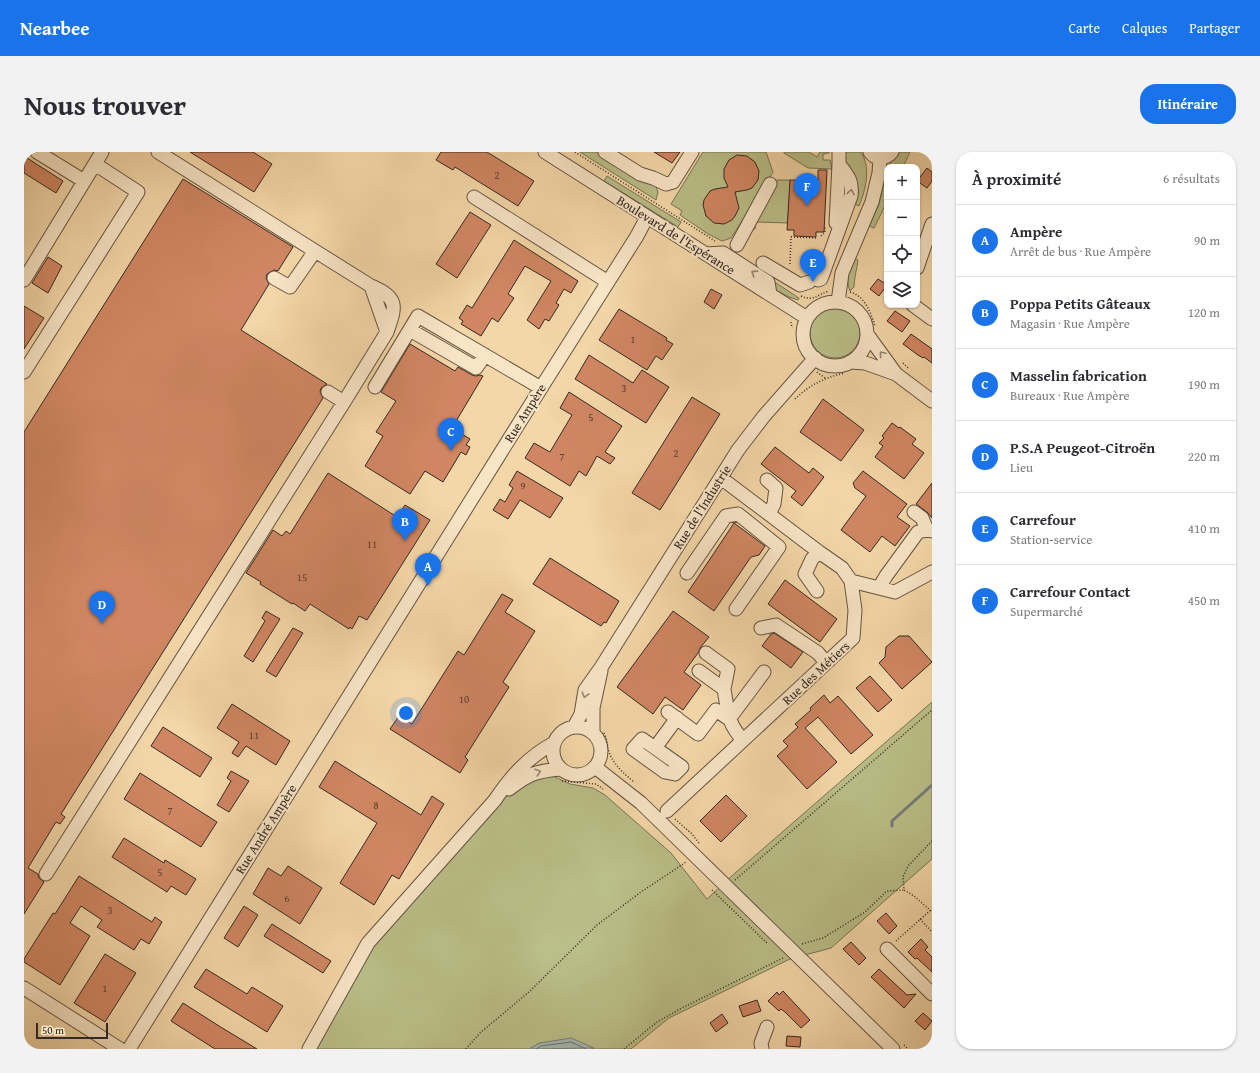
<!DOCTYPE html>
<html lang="fr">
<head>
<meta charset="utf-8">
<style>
  body { margin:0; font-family:"Gentium Book Plus",serif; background:#f2f2f3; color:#2b2b33 }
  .controls { position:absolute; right:12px; top:12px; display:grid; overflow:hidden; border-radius:8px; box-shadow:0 1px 3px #0004 }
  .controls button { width:36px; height:36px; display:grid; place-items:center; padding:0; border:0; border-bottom:1px solid #e1e1e2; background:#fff; color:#2b2b33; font:20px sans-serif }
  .scale { position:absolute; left:12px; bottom:10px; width:72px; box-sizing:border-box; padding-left:4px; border:2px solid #352923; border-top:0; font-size:11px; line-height:14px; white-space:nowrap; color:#352923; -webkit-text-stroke:3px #f8e5c6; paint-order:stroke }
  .you { position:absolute; left:382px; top:561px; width:14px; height:14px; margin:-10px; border:3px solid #fff; border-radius:50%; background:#1a73e8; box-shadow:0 0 0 6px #1a73e833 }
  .badge { display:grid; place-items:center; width:26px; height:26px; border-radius:50%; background:#1a73e8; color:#fff; font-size:13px; font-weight:700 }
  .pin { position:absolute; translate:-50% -33px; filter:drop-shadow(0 1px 2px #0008) }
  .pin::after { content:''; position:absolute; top:21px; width:14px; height:12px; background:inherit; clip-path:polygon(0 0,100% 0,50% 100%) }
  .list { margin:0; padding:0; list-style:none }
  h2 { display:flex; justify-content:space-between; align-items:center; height:52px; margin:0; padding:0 16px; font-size:17px }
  h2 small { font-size:13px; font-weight:400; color:#7c7c81 }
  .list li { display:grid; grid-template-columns:26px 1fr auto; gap:12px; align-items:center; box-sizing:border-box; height:72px; padding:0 16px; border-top:1px solid #e1e1e2 }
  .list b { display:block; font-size:15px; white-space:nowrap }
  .list p { margin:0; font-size:13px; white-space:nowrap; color:#7c7c81 }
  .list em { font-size:13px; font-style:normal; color:#7c7c81 }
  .icon { flex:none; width:22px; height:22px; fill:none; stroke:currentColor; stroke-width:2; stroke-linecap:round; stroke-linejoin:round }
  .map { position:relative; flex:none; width:908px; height:897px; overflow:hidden; border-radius:16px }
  header { display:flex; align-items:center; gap:24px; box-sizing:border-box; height:56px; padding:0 20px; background:#1a73e8; color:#fff }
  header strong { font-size:19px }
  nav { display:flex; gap:22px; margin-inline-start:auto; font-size:14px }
  .intro { display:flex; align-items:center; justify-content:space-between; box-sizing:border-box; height:96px; padding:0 24px }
  h1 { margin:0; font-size:28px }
  .button { padding:10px 18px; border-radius:16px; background:#1a73e8; color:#fff; font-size:14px; font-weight:700 }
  main { display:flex; gap:24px; padding:0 24px }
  aside { flex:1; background:#fff; border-radius:16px; box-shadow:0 1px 3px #0004 }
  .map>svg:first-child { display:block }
  .green { fill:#babe88; stroke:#787456 }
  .water { fill:#a2b7b4; stroke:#767e7a }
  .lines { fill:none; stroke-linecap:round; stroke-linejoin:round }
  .shore { stroke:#6c706c; stroke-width:1 }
  .stream { stroke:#767e7a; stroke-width:3 }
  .building { fill:#d08662; stroke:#352923 }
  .minor-casing { stroke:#655444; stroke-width:15 }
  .path { stroke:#352923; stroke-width:1.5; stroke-dasharray:1 2; stroke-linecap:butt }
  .minor { stroke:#f8e5c6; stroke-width:13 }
  .oneway { stroke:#968774 }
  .labels { text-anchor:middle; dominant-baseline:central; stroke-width:4; stroke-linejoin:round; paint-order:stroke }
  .number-label { font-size:11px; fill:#5c4033 }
  .street-label { font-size:13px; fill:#352923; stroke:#f8e5c6 }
</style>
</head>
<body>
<header>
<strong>Nearbee</strong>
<nav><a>Carte</a><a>Calques</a><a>Partager</a></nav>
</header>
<div class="intro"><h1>Nous trouver</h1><a class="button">Itinéraire</a></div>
<main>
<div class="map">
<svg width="908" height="897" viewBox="0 0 908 897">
  <rect width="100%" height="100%" fill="#f4d7a8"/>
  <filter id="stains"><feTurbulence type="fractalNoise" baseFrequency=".005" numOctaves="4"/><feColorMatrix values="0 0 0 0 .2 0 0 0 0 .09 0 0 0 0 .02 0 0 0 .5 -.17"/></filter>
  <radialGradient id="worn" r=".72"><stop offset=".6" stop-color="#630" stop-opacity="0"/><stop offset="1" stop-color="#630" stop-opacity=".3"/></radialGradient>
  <!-- green -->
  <path class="green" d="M556,0H572L613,26L631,32L634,40L632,48Z
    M679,0H742L749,20L707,86L698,89L684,82L656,63L658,59L647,52Z
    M760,0H785L793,5L796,0H805V1L799,2V8H806L808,17L784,16L760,1Z
    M821,0H837C847,16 842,37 835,54L828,51L821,12Z
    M873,0H886L879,15H864Z
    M863,18V50L850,76L845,74L855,52Z
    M583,24L657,70L654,75L580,29Z
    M753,28H766L764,71L732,70L731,77L726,76Z
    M830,106L834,108C833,117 830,126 830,135L826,139C821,127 826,117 830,106Z
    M746,127L775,146L774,148L765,145L750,137Z
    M786 181a25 25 0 1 1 50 0a25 25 0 1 1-50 0Z
    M908,550V707L807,796L766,807L645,866L607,897H568L569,896L516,891L505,897H285L344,791L470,647L517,625L529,624L546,632L569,636L581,643L647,701L683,747L710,722Z"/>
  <!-- water -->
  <path class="water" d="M547,886L570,896L505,897L516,891Z"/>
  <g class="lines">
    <!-- shore -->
    <path class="shore" d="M512,897L517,894L547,890L562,897"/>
    <!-- stream -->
    <path class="stream" d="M868,674V669L908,633"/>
  </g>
  <!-- building -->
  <path class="building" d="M166,0H229L248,12L230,40Z
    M417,0H463L510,29L494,54L431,15L429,18L412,8Z
    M630,0H656L648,11Z
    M713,3L723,4L731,10L735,19L734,28L728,36L723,38L711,40L715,56L711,64L708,68L700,72L690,71L682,64L679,53L680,48L686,39L691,37L704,35L700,26V17L705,8Z
    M0,4L39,29L32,41L0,21Z
    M903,16L908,20V29L903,36L893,29Z
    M794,18H803L800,80H792V85L770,84V78H763L766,28L794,29Z
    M159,27L269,95L254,119L250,118L243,122L242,126L245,132L217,178L303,232L297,236L296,240L299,246L37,662L41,665L36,672L32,670L4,716L14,722L15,726L20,730L0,762V280Z
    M446,60L467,73L433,126L412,112Z
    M490,88L554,129L547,141L540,137L532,151L535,153L525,169L521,167L515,177L503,168L527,129L501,114L484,142L490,146L474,170L468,166L457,184L437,172L439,169L435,166L443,153L448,156Z
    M24,105L38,114L24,141L8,131Z
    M854,127L863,133L855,144L846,137Z
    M687,137L698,143L690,157L680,150Z
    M0,154L20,166L0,197Z
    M595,157L643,186L642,188L649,192L638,208L632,204L623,218L575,188Z
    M871,159L886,169L878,180L863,169Z
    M887,182L908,197V211L900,205L899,206L894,203L879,192Z
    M386,192L431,219L434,215L448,223L452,224L456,223L459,224L428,276L446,287L442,293L446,295L442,303L437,300L419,330L401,319L386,342L341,314L359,284L352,280L372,249L357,240Z
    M565,203L609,231L618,218L645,235L622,271L551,227Z
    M545,240L598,274L581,300L591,306L586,312L573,304L562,324L555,319L546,334L501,306L510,291L526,300L548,263L536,256Z
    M668,245L696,262L636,358L608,341Z
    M799,247L840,278L817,309L776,280Z
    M868,271L875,276L876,275L892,287L888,292L900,301L880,327L851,305L859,294L855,291L860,286L858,284Z
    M751,295L785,321L789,316L800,325L778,354L767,345L772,339L737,312Z
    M493,319L539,346L526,366L496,348L484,367L469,358L476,347L481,350L489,336L485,333Z
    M839,319L883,352L873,365L886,374L871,394L858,384L846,400L817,378L842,344L831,336L829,331Z
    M304,321L373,365L381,353L406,368L343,468L335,464L328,477L326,475L325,477L286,452L281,459L269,451L268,452L236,432L237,430L222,421L249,378L258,384L262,379L266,382Z
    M908,331V366L903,360L892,352Z
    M710,371L741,394L735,403L727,405L690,459L664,440Z
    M526,406L595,449L582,471L580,470L577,474L509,432Z
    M761,428L813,467L796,490L744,452Z
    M478,442L489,448L481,460L511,479L479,530L485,535L441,605L444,608L436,621L366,577L375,564L388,572L434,499L440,503Z
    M242,459L256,467L229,510L220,504L241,469L238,466Z
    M649,459L685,485L676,496L674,501L660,520L677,533L659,558L641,545L629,562L593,535Z
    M269,476L279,481L252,525L242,519Z
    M750,481L779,500L767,516L738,494L747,482Z
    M875,484H885L908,510L878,537L855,511L861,505L862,495Z
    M846,524L868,548L854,560L832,536Z
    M800,543L806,551L814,544L849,583L827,602L794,565L781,576L813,610L783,637L753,604L764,594L759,589L774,575L771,572L787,558L786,556Z
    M208,552L266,589L252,613L222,594L214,605L208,601L215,590L193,576Z
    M139,575L188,606L176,625L127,594Z
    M311,609L397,663L408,644L420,652L375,727L368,723L350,753L316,731L353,671L295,635Z
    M207,619L225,629L205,660L193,653L207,629L203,626Z
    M116,621L193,670L177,695L100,647Z
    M702,643L723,664L697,690L676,669Z
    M100,686L140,711L141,708L172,727L162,743L147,734L143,740L88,705Z
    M264,714L298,736L276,772L229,742L244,716L257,724Z
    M55,724L128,770L131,765L138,770L125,792L117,787L110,798L73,775L78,768L57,754L46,771L66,784L36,833L0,810V807L29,761L31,762Z
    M220,754L234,763L214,795L200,786Z
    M862,761L873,774L865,782L853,769Z
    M248,772L307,809L299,821L240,784Z
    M897,787L904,795L901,798L908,805V820L893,806L891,807L884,800Z
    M827,790L842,806L835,813L819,797Z
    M81,802L112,821L81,870L50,851Z
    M182,817L223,842L228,835L259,854L243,880L170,835Z
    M855,817L883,843L892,842L880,856L847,825Z
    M759,839L786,868L777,876L761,860L757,857L755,859L744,849L753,840L755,843Z
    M733,848L737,859L719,865L715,854Z
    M159,851L195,874L233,897H191L147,869Z
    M899,861L908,869L901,878L891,869Z
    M698,862L704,871L692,880L686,871Z
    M763,884L777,885L776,895L762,894Z"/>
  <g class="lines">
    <defs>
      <path id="minor" d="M13,0L60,29
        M134,0L291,99L266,135L250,126
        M521,0L783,166
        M581,0L616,22L629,26L642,32L649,30L668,0
        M846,0C852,8 861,8 868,0
        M450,45L584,130
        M812,71L815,12V0
        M713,93L746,32
        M291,99L347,134L363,180L320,250L304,240
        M682,102L699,101L744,130L746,142
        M739,111L776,133L785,130
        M893,116L908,72
        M0,128L78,0
        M794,128L797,127L827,44C829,29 824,24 815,12
        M347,134C375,146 372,154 363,180
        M814,150L818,121L848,50L855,21L856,7
        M779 182a32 32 0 1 1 64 0a32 32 0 1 1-64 0Z
        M889,153L908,167
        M386,178L452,216L461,203
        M843,182L872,222
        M826,210L841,211L872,222L908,249
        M0,220L114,40L71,12
        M351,235L394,164L517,236
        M743,328L752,336L750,352L745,362
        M890,360L898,366L903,378
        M663,421L702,364L714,362L755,395L712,457
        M827,429L871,440L908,420
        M855,436L862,424L894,380L903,378L908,379
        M793,439L781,422L788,407L795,400
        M737,476L752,473L794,501L802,511
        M682,501L704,517L700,537
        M675,519L700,537C704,559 703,571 719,588
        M644,560L674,582L692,558L705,567L740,520
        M529 599a24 24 0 1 1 48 0a24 24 0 1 1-48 0Z
        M550,575L557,562L561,538L578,514L714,298L740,264L791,206
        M569,580V556L577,519
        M631,596L618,587L609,597L641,620L651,622L658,615L631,596L653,566
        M571,615L617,651L869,897
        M485,637C504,622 512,619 537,617
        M643,659L829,486L831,458L827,429L818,416L795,400L697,326
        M22,722L320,250
        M863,797L908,842
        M0,836L96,897
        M105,897L517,236L613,84L623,65
        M285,897L344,791L471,648C487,624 504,605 530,591
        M738,897L737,891L743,875"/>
    </defs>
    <!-- minor casing -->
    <use href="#minor" class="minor-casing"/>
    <!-- path -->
    <path class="path" d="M551,0L691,89
      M797,84L801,80V74
      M766,112L767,85L793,86
      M826,140C841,144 847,161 851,174
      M777,144C790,150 794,142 805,139
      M767,170L768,176
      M879,211L885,217
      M793,220L801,226
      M771,247C785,233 802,225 821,221
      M580,581C583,586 583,592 584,597C588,611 599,621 610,630
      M538,629L572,632L579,637
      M651,667L668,682L675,691
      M908,689L884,714L879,725L880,738L890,744L908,760
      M711,728L908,558
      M688,738L744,792
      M896,767L908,780
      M872,789L908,757
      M778,792L799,786L841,760L863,739L880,738
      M880,893L884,897
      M442,897L456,881L506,839L573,773L617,740L662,710
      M600,897L633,870L656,857L759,806"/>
    <!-- minor -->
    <use href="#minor" class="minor"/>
  </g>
  <!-- one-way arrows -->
  <defs><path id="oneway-chevron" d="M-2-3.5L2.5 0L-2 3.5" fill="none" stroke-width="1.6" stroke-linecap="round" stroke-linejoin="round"/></defs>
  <g class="oneway">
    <use href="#oneway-chevron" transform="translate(827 40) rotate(-81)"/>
    <use href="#oneway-chevron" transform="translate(730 121) rotate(-147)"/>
    <use href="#oneway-chevron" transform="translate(858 202) rotate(-130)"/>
    <use href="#oneway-chevron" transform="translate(561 543) rotate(105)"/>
    <use href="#oneway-chevron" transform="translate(514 620) rotate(-19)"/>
  </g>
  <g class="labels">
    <!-- number labels -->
    <g class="number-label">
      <text x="473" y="23">2</text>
      <text x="609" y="187">1</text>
      <text x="600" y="236">3</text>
      <text x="567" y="265">5</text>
      <text x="652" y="301">2</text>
      <text x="538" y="304">7</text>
      <text x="499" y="334">9</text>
      <text x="348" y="392">11</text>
      <text x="278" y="425">15</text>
      <text x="440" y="547">10</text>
      <text x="230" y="583">11</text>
      <text x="352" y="653">8</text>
      <text x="146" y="658">7</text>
      <text x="136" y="720">5</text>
      <text x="263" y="746">6</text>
      <text x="86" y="758">3</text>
      <text x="81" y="836">1</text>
    </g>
    <!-- street labels -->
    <g class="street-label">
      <text transform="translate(652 83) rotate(32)">Boulevard de l'Espérance</text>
      <text transform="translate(501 261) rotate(-58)">Rue Ampère</text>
      <text transform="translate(678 355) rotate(-58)">Rue de l'Industrie</text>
      <text transform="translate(792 521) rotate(-43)">Rue des Métiers</text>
      <text transform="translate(242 677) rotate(-58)">Rue André Ampère</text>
    </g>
  </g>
  <rect width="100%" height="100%" filter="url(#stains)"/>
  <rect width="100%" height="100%" fill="url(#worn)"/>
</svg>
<div class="controls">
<button>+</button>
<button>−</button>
<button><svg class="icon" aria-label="locate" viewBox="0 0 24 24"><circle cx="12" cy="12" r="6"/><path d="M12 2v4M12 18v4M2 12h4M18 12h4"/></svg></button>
<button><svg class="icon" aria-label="layers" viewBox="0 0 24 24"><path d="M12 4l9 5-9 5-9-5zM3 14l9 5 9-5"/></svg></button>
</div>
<div class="scale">50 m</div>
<div class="you"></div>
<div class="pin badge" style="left:404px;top:434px">A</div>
<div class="pin badge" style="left:381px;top:389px">B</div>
<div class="pin badge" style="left:427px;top:299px">C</div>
<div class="pin badge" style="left:78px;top:472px">D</div>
<div class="pin badge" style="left:789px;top:130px">E</div>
<div class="pin badge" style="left:783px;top:54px">F</div>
</div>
<aside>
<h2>À proximité<small>6 résultats</small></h2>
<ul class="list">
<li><span class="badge">A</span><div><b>Ampère</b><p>Arrêt de bus · Rue Ampère</p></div><em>90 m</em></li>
<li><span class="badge">B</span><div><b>Poppa Petits Gâteaux</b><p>Magasin · Rue Ampère</p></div><em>120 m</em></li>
<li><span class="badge">C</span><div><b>Masselin fabrication</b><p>Bureaux · Rue Ampère</p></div><em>190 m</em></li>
<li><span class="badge">D</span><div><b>P.S.A Peugeot-Citroën</b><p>Lieu</p></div><em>220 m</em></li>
<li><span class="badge">E</span><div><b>Carrefour</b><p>Station-service</p></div><em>410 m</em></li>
<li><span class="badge">F</span><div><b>Carrefour Contact</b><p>Supermarché</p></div><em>450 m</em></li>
</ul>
</aside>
</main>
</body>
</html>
